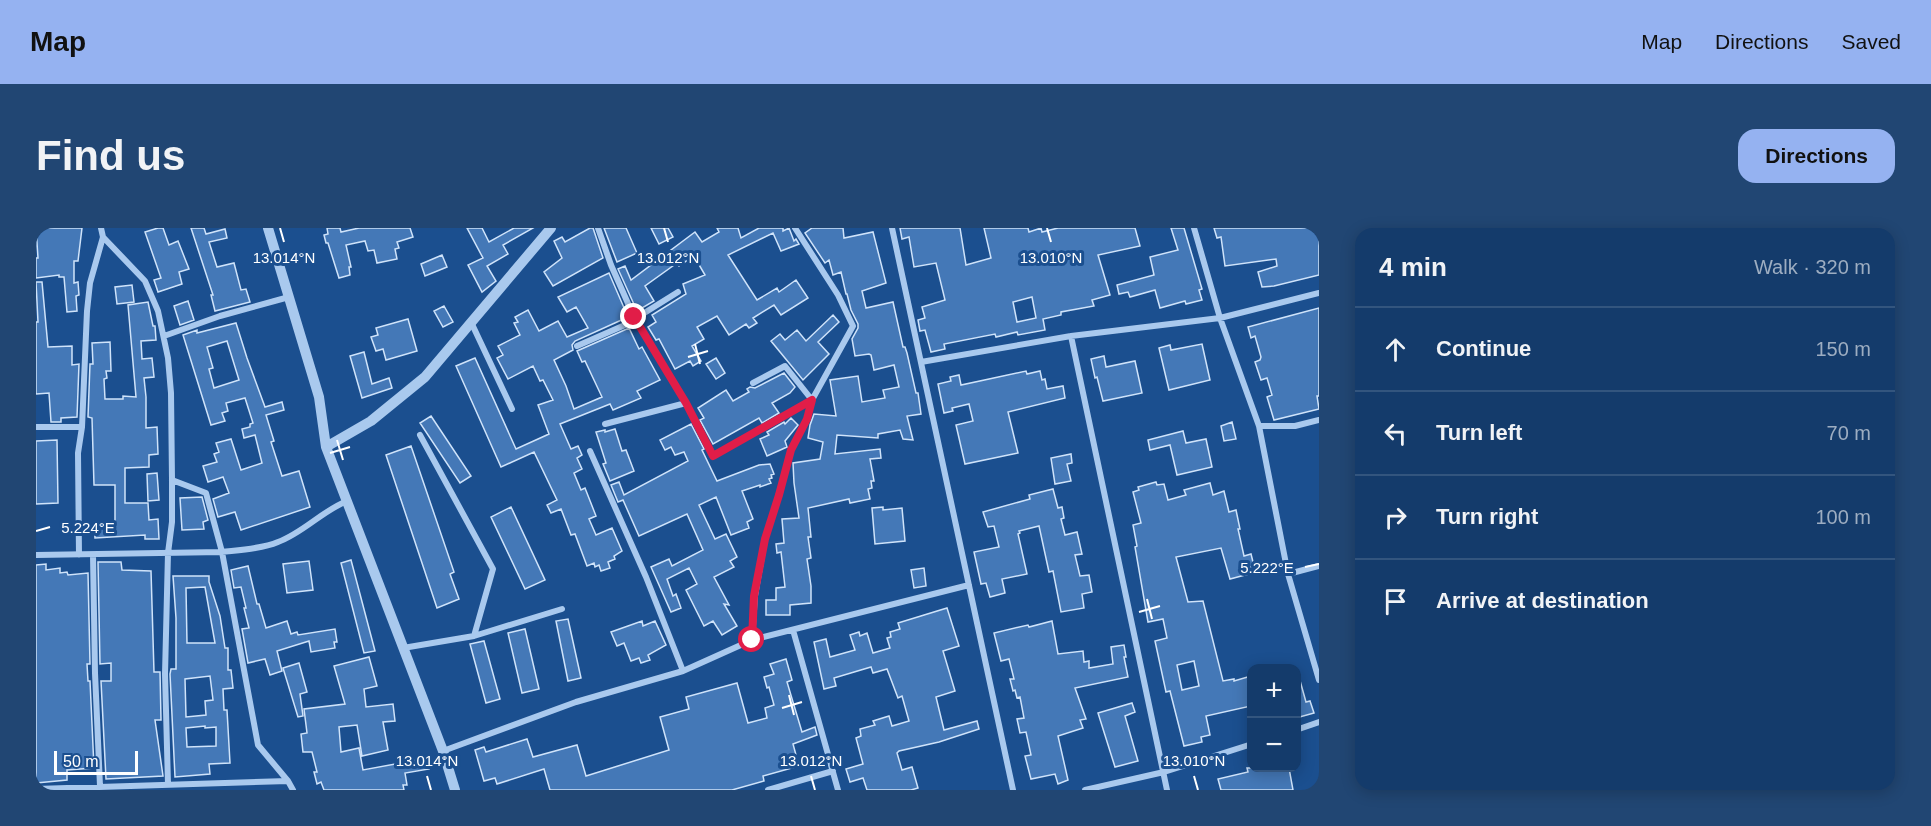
<!DOCTYPE html>
<html lang="en">
<head>
<meta charset="utf-8">
<style>
  body { margin:0; font-family:Arial,sans-serif; background:#214673; color:#f1f3f6 }
  .controls { position:absolute; right:18px; bottom:18px; display:grid; overflow:hidden; border-radius:12px; box-shadow:0 3px 15px #0003 }
  .controls button { width:54px; height:54px; display:grid; place-items:center; padding:0; border:0; border-bottom:2px solid #33557e; background:#143b6b; color:#f1f3f6; font:30px sans-serif }
  .scale { position:absolute; left:18px; bottom:15px; width:84px; box-sizing:border-box; padding-left:6px; border:3px solid #fff; border-top:0; font-size:16px; line-height:21px; white-space:nowrap; color:#fff; -webkit-text-stroke:4px #1b4f8f; paint-order:stroke }
  .stop { position:absolute; width:18px; height:18px; margin:-14px; border:4px solid #e11d48; border-radius:50%; background:#fff }
  .stop.end { background:#e11d48; border-color:#fff; box-shadow:0 2px 6px #0008 }
  .list { margin:0; padding:0; list-style:none }
  h2 { display:flex; justify-content:space-between; align-items:center; height:78px; margin:0; padding:0 24px; font-size:26px }
  h2 small { font-size:20px; font-weight:400; color:#9dadc1 }
  .list li { display:grid; grid-template-columns:39px 1fr auto; gap:18px; align-items:center; box-sizing:border-box; height:84px; padding:0 24px; border-top:2px solid #33557e }
  .list b { display:block; font-size:22px; white-space:nowrap }
  .list em { font-size:20px; font-style:normal; color:#9dadc1 }
  .icon { flex:none; width:33px; height:33px; fill:none; stroke:currentColor; stroke-width:2; stroke-linecap:round; stroke-linejoin:round }
  .map { position:relative; flex:none; width:1283px; height:562px; overflow:hidden; border-radius:18px }
  header { display:flex; align-items:center; gap:36px; box-sizing:border-box; height:84px; padding:0 30px; background:#95b2f1; color:#111 }
  header strong { font-size:28px }
  nav { display:flex; gap:33px; margin-inline-start:auto; font-size:21px }
  .intro { display:flex; align-items:center; justify-content:space-between; box-sizing:border-box; height:144px; padding:0 36px }
  h1 { margin:0; font-size:42px }
  .button { padding:15px 27px; border-radius:18px; background:#95b2f1; color:#111; font-size:21px; font-weight:700 }
  main { display:flex; gap:36px; padding:0 36px }
  aside { flex:1; background:#143b6b; border-radius:18px; box-shadow:0 3px 15px #0003 }
  .map>svg:first-child { display:block }
  .building { fill:#4478b7; stroke:#cfe3fa; stroke-width:1.5; fill-rule:evenodd }
  .lines { fill:none; stroke-linecap:round; stroke-linejoin:round }
  .minor { stroke:#a9c9ee; stroke-width:6 }
  .tertiary { stroke:#a9c9ee; stroke-width:10 }
  .route { stroke:#e11d48; stroke-width:8 }
  .ticks { fill:none; stroke:#fff; stroke-width:2 }
  .ticks-label { font-size:15px; text-anchor:middle; fill:#fff; stroke:#1b4f8f; stroke-width:6; stroke-linejoin:round; paint-order:stroke }
</style>
</head>
<body>
<header>
<strong>Map</strong>
<nav><a>Map</a><a>Directions</a><a>Saved</a></nav>
</header>
<div class="intro"><h1>Find us</h1><a class="button">Directions</a></div>
<main>
<div class="map">
<svg width="1283" height="562" viewBox="0 0 1283 562">
  <rect width="100%" height="100%" fill="#1b4f8f"/>
  <!-- building -->
  <path class="building" d="M0,0H46L42,33H38V55L42,54L43,67L40,68L41,83L31,84L28,49H23V47L0,50V30H2Z
    M122,0H127L133,17L142,13L153,41L143,44L146,56L122,64L118,52L125,50L109,4Z
    M155,0H168L170,6L189,1L191,10L173,14L181,39L198,35L205,62L210,61L214,74L179,83L175,67H177Z
    M291,0H304L305,4L323,0H374L377,9L361,14L363,20L359,21L361,31L341,35L338,22L332,23L329,13L310,17L315,39H313L314,47L303,50L292,15H290L288,7L292,6Z
    M431,0H446L453,14L478,0H497L467,17L472,26L451,38L460,53L446,64L432,37L447,30Z
    M554,0H557L567,30L517,58L508,44L526,30L518,13L526,9L529,14Z
    M568,0H590L601,25L581,34Z
    M615,0H632L637,9L623,16Z
    M681,0H702L705,10L723,0H747V3L753,0L758,13L760,11L763,16L745,23L737,5L692,27L721,72L741,60L743,64L760,52L772,70L745,87L738,77L717,90L721,95L713,100L710,96L693,107L681,88L661,99L668,111L656,118L665,133L657,138L654,133L639,141L623,111L620,112L612,99L620,94L616,87L650,66L647,56L669,47L658,28L643,38L641,35L609,58L618,73L601,83L582,41L589,38L595,52L659,4L666,14L683,4Z
    M776,0H807L808,10L837,4L850,55L826,63L830,80L857,74L867,119H869L871,125L880,165H882L885,186L871,188L877,212L867,211L864,202L842,206V210L801,207L799,226L844,221L845,230L834,231L838,253H835L836,260L832,261L834,271L814,275L813,271L772,280L775,309H772L775,330L771,331L775,358V375L754,377V387H730V372H740V360L749,359L745,324L741,325L740,316L748,315L746,291L763,290L758,255L757,235L784,231L787,214L772,210L774,197L778,186L800,188L794,152L822,148L826,174L849,170L847,162L863,159L858,137L838,142L835,127L833,126L819,128L816,111L822,100V96L815,82L811,66H810L805,44L797,47L793,32L789,35L769,5Z
    M864,0H924L930,37L955,30L948,0H992L993,4L1005,0L1006,4L1022,0H1099L1104,18L1062,27L1074,67L1056,72L1058,78L1025,84V87L1007,91L1009,102L982,107L981,104L960,109L959,106L908,116L909,121L895,124L889,102L884,103L882,92L889,90L886,79L909,72L900,35L878,39L873,9L866,11ZM996,69L1000,90L981,94L977,74Z
    M1135,0H1148L1166,61L1163,62L1166,72L1150,76L1149,73L1124,80L1119,62L1094,69L1092,64L1083,66L1081,57L1118,47L1114,29L1142,22Z
    M1178,0H1283V47L1238,58L1226,59L1222,44L1241,38L1240,31L1189,38L1185,9L1181,10Z
    M406,27L411,39L389,48L385,36Z
    M573,45L592,89L539,113L536,117L537,122L518,132L530,158L538,181L566,169L549,133L546,134L541,123L593,100L603,121L606,119L624,152L601,163L605,170L577,182L574,176L524,196L535,221L542,218L546,227L541,230L546,241L538,245L545,262L549,260L560,288L553,291L560,307L576,300L586,323L578,328L579,331L572,334L574,340L565,343L563,337L559,339L558,335L551,338L539,306L535,307L525,281L515,285L511,277L521,272L498,224L465,239L420,138L439,130L480,221L513,206L502,177L517,172L507,152L504,153L497,138L472,151L461,130L467,127L462,118L484,107L478,95L482,94L479,89L492,82L503,103L522,93L531,109L552,100L540,79L531,84L522,69Z
    M0,54H6L12,119L36,118V137L43,136L41,189L25,190V194H15L13,165L0,166V94H2Z
    M96,57L98,74L81,76L79,59Z
    M152,73L158,92L144,97L138,78Z
    M112,74L117,98H119L120,112L105,113L106,131L116,130L118,149L108,150L110,169V200L121,199L122,226L113,227V239L89,240V275H112L113,292L122,291L123,311H109V307L59,310L58,295L79,294V257H58L56,190L52,189L54,136H57L56,115L74,114L75,143H70L71,150L68,151L69,171H87V168L100,169L92,77Z
    M408,78L417,94L407,99L398,83Z
    M1283,80V168H1281L1283,181L1238,192L1231,169L1236,167L1231,150L1225,152L1219,134L1224,132L1225,129L1219,108L1215,110L1212,99Z
    M797,87L803,94L782,114L793,126L767,152L735,113L744,106L749,112L761,102L770,113Z
    M372,91L381,123L350,132L347,121L340,123L335,109L342,107L340,100Z
    M200,95L211,130L229,179L246,174L248,182L230,187L238,213L235,214L246,248L263,243L274,279L205,302L199,284L182,289L177,271L193,265L187,249L172,254L167,238L181,234L178,226L183,224L180,215L195,211L205,242L226,235L219,207L208,210L206,201L214,199V196L217,195L209,170L190,175L192,183L186,185L189,193L175,197L147,107L161,102V105ZM191,113L203,152L178,160L173,141L177,140L171,119Z
    M1166,116L1174,152L1133,162L1123,120L1134,117L1135,122Z
    M328,124L336,156L353,150L356,160L326,170L314,128Z
    M1068,128L1070,139L1099,133L1106,165L1067,173L1061,149L1059,150L1055,131Z
    M680,130L689,145L680,151L670,136Z
    M990,143L991,146L1004,143L1006,152L1009,151L1011,161L1027,158L1029,170L972,184L982,225L929,236L920,197L937,193L933,176L916,180L917,183L908,185L902,156L915,153L914,149L923,147L925,157Z
    M748,145L759,159L754,165L736,175L743,185L726,195L723,190L677,216L664,192L668,190L662,180L690,162L697,173L713,164L711,161L714,159L719,160Z
    M395,188L435,248L424,255L384,195Z
    M755,190L762,197L749,213L751,219L731,228L724,211L733,207L731,204L748,194L749,196Z
    M1196,194L1200,211L1188,213L1185,198Z
    M655,196L668,221L666,222L681,253L723,237L734,236L738,246L735,247L736,250L733,251L735,255L724,259V257L706,263L717,291L711,294L713,300L695,307L680,269L663,277L679,311L690,306L701,329L694,333L698,339L678,349L693,377L688,376L701,398L686,407L677,393L668,398L650,362L661,356L653,340L631,351L637,368L640,366L645,380L635,384L615,339L633,331L636,338L667,322L651,286L603,308L587,272L582,274L575,257L583,254L588,267L652,233L648,224L639,227L635,219L629,222L624,212Z
    M579,201L586,223L590,222L598,243L574,253L567,236L570,235L560,204L569,202V204Z
    M1147,203L1150,215L1170,211L1176,239L1141,247L1134,217L1114,222L1112,212Z
    M21,212L22,275L0,276V213Z
    M375,218L418,344L414,346L423,371L401,380L350,227Z
    M1035,226L1036,235L1031,236L1035,253L1019,256L1015,230Z
    M121,245L123,272L112,273L111,246Z
    M1120,254L1121,257L1128,256L1132,272L1150,267L1148,262L1174,255L1177,267L1188,263L1193,284L1200,282L1204,301H1202L1208,328L1215,326L1218,338L1211,340L1213,346L1194,351L1185,320L1140,329L1152,374L1167,373L1187,453L1198,451V453L1215,448V478L1170,488L1174,507L1165,509L1166,514L1148,518L1134,463L1130,464L1119,413L1131,410L1127,391L1112,394L1099,319L1101,318L1097,297L1105,295L1097,264L1103,262L1102,259ZM1158,433L1163,458L1146,462L1141,437Z
    M1017,261L1022,280L1026,279L1028,290L1025,291L1029,307L1041,304L1046,326L1039,327L1044,348L1053,347L1056,364L1046,366L1048,380L1025,384L1017,343L1013,344L1003,298L983,303L984,305L982,306L991,346L966,351L969,365L954,369L950,355L945,356L938,324L963,319L958,298L952,299L947,284L994,271L993,267Z
    M166,269L172,292L167,294L168,301L146,302L144,270Z
    M475,279L509,352L489,361L455,289Z
    M847,279V282L866,280L869,313L839,316L836,280Z
    M315,332L339,423L328,425L305,335Z
    M273,333L277,362L251,365L247,336Z
    M62,334H85L86,342L115,343L118,444H124L125,492H119L127,548L70,551L65,453H75V435L64,436Z
    M10,336V342L24,340V345L31,344L32,347L52,345L54,436H51L52,453H54L58,540L31,542V552L0,555V337Z
    M212,338L221,376H223L230,400L251,393L255,406L261,404L262,407L299,401L301,414H298L299,420L275,424L273,413L241,423L246,443L234,447L229,431L212,435L206,401L213,400L208,380H210L205,359L198,360L195,342Z
    M888,340L890,358L878,360L875,342Z
    M137,348H173V354L184,388L189,420H192V442H195L197,460L187,461L188,482H191L194,535L173,536L174,546L139,549L134,446L135,441H140V390ZM169,359L179,415H151L150,360ZM174,448L177,472L169,473L170,487L150,489L149,451ZM169,498V500L180,499V518L151,519L150,500Z
    M911,380L923,418L907,423L919,463L900,469L908,502L941,493L943,501L903,514L863,523L861,525L866,542L876,539L882,560L875,562H831L827,550L814,554L810,541L827,536L820,510L825,508L824,501L839,497L837,493L853,488L856,498L873,493L866,468L862,470L851,441L837,445L835,439L798,450L800,458L788,461L778,414L790,411L794,429L819,422L814,407L823,404L824,408L831,405L837,425L854,420L851,410L855,409L854,404L864,401L862,395Z
    M532,391L545,450L532,453L520,393Z
    M606,393L607,398L619,393L630,417L612,427L614,432L605,435L603,430L595,433L588,415L581,418L575,404Z
    M1016,393L1022,426L1047,423L1048,434L1053,433V440L1077,436L1075,419L1088,417L1090,429H1088L1092,449L1039,460L1050,491L1044,492L1047,500L1022,508L1032,552L1022,556L1019,546L995,551L989,528L995,527L990,504L984,505L981,491L988,490L984,469L981,470L979,462L977,463L974,451H978L973,431L965,433L958,405L992,397L993,399Z
    M489,401L503,461L486,465L472,405Z
    M448,413L464,471L450,475L434,416Z
    M333,429L341,458L328,461L330,479L357,476L359,493L347,494L352,522L326,528L321,497L303,499L305,524L323,520L327,542L381,532V535L391,533L393,541L369,545L371,557H367L368,562H288L285,554L281,556L278,544H281L276,524H267L265,506L271,505L268,481L309,476L298,438Z
    M750,431L756,452L751,454L766,504L779,499L781,507L757,516L763,538L727,548L728,553L696,562H514L508,541L461,556L459,550L448,553L439,522L448,519L450,524L491,511L497,529L541,517L550,548L633,522L624,489L653,481L650,469L701,455L712,495L731,490L729,480L738,477L733,459L731,460L728,449L738,446L734,436Z
    M263,435L271,464L264,466L267,488L262,489L247,440Z
    M1260,449H1263L1270,474L1274,473L1278,485L1260,490Z
    M1096,475L1099,484L1089,488L1102,533L1079,539L1062,485Z
    M1211,540H1253L1257,562H1185L1182,551L1212,544Z"/>
  <g class="lines">
    <!-- minor -->
    <path class="minor" d="M562,0L575,37L598,89L650,175L677,228L776,172L749,138L717,155
      M856,0L977,562
      M1158,0L1184,90L1223,198L1252,346L1283,452
      M67,9L109,53L122,83L132,130L135,165L136,252V294L132,325L129,446L132,556
      M435,94L476,181
      M128,108L184,88L253,69
      M1035,108L1131,562
      M541,118L589,97L642,64
      M885,134L1035,108L1184,90L1283,65
      M569,196L650,175
      M1223,198H1259L1283,192
      M0,199H46
      M554,223L610,349L647,443
      M136,252L170,265L186,324L222,517L252,553L257,562
      M0,327L186,324C204,322 225,321 242,314C267,305 286,283 311,273
      M43,327L42,225L46,199L51,83L54,55L67,9L65,0
      M57,327L59,445L64,558
      M1252,346L1283,338
      M757,402L802,562
      M438,408L526,381
      M716,412L719,368L729,311L743,267L755,222L771,191L776,172L817,98L802,67L759,0
      M367,420L438,408L457,341L384,207
      M1260,502L1283,494
      M407,523L540,474L647,443L716,412L933,357
      M0,561L252,553
      M732,562L797,543
      M1049,562L1128,544L1216,516"/>
    <!-- tertiary -->
    <path class="tertiary" d="M232,0L283,169L290,219L407,523L419,562
      M290,219L335,193L389,149L515,0"/>
  </g>
  <g class="lines">
    <!-- route -->
    <path class="route" d="M598,89L650,175L677,228L776,172L771,191L755,222L743,267L729,311L718,368L716,412"/>
  </g>
  <!-- ticks -->
  <path class="ticks" d="M244,0L248,14M628,0L632,14M1011,0L1015,14M659,116L664,136M652,129L672,123M301,212L307,232M294,225L314,219M0,303L14,299M1269,339L1283,336M1111,371L1116,391M1103,384L1124,378M753,467L758,487M746,480L766,474M391,548L395,562M775,548L779,562M1158,548L1162,562"/>
  <g class="ticks-label">
    <text x="248" y="35">13.014°N</text>
    <text x="632" y="35">13.012°N</text>
    <text x="1015" y="35">13.010°N</text>
    <text x="52" y="305">5.224°E</text>
    <text x="1231" y="345">5.222°E</text>
    <text x="391" y="538">13.014°N</text>
    <text x="775" y="538">13.012°N</text>
    <text x="1158" y="538">13.010°N</text>
  </g>
</svg>
<div class="controls">
<button>+</button>
<button>−</button>
</div>
<div class="scale">50 m</div>
<div class="stop" style="left:716px;top:412px"></div>
<div class="stop end" style="left:598px;top:89px"></div>
</div>
<aside>
<h2>4 min<small>Walk · 320 m</small></h2>
<ul class="list">
<li><svg class="icon" aria-label="ahead" viewBox="0 0 24 24"><path d="M12 20V5M6 11l6-6 6 6"/></svg><div><b>Continue</b></div><em>150 m</em></li>
<li><svg class="icon" aria-label="left" viewBox="0 0 24 24"><path d="M17 20v-9H6M10 6l-5 5 5 5"/></svg><div><b>Turn left</b></div><em>70 m</em></li>
<li><svg class="icon" aria-label="right" viewBox="0 0 24 24"><path d="M7 20v-9h11M14 6l5 5-5 5"/></svg><div><b>Turn right</b></div><em>100 m</em></li>
<li><svg class="icon" aria-label="arrive" viewBox="0 0 24 24"><path d="M6 21V4h12l-3 4 3 4H6"/></svg><div><b>Arrive at destination</b></div></li>
</ul>
</aside>
</main>
</body>
</html>
